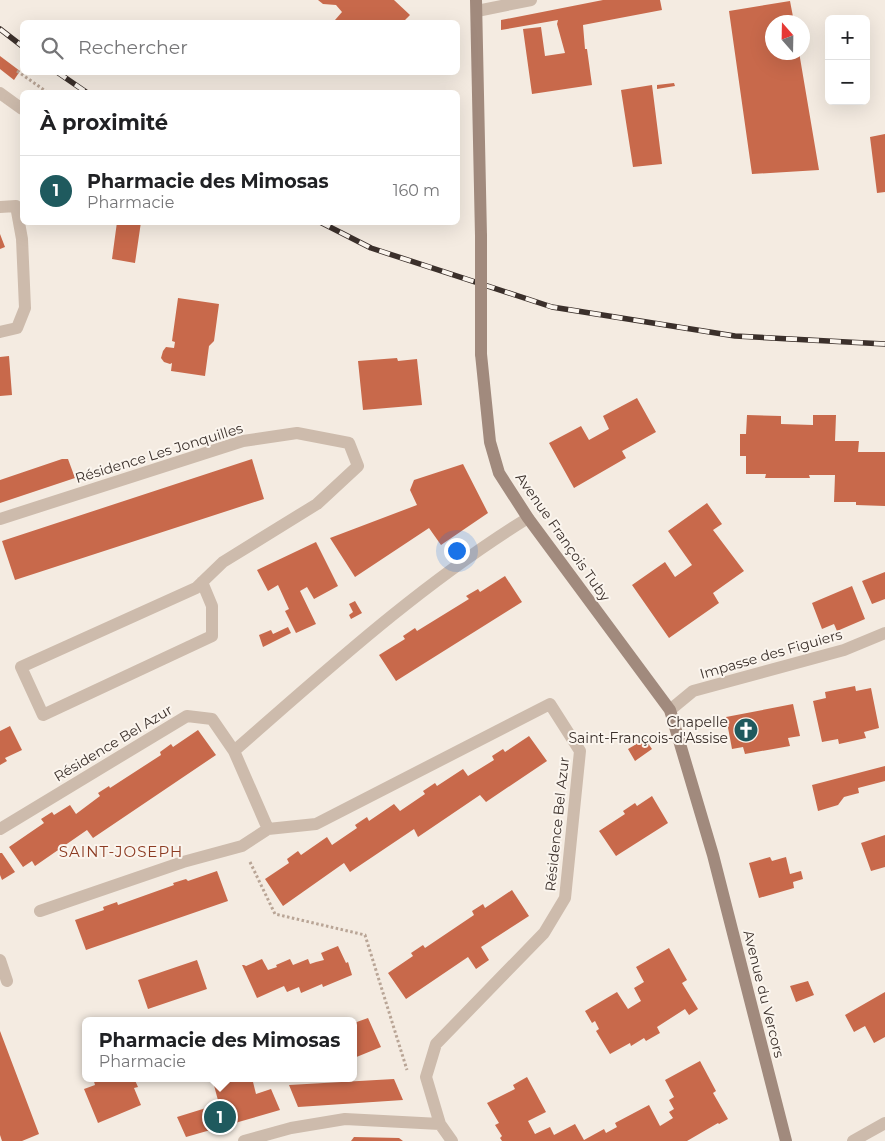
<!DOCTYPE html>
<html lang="fr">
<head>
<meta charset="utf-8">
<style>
  body { margin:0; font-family:Montserrat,sans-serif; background:#f2f2f2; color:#202124 }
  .controls { position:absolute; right:15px; top:15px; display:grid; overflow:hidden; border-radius:8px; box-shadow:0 5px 20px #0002 }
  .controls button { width:45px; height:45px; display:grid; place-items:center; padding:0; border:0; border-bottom:1px solid #e0e0e0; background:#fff; color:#202124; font:25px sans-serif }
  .compass { position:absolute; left:765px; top:15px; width:45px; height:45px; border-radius:50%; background:#fff; box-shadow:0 5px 20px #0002; rotate:340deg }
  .you { position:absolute; left:456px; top:550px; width:18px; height:18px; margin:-12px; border:4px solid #fff; border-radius:50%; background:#1a73e8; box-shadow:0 0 0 8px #1a73e833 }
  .badge { display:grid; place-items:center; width:32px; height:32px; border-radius:50%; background:#1f5a5e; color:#fff; font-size:16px; font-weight:700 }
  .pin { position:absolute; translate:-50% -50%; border:2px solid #fff; box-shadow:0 1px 5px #0006 }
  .popup { position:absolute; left:82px; top:1017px; width:275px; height:65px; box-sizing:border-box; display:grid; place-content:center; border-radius:8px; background:#fff; filter:drop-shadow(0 1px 4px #0005); font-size:16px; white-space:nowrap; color:#757577 }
  .popup b { font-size:19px; color:#202124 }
  .popup::after { content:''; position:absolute; left:50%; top:100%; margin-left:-10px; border:10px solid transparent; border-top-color:#fff }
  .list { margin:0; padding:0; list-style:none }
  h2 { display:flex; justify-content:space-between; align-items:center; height:65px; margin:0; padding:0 20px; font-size:21px }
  h2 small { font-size:16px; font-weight:400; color:#757577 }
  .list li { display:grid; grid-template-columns:32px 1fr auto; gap:15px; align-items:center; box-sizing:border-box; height:70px; padding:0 20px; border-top:1px solid #e0e0e0 }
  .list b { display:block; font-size:19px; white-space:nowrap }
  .list p { margin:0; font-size:16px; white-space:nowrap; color:#757577 }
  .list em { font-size:16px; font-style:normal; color:#757577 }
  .icon { flex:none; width:28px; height:28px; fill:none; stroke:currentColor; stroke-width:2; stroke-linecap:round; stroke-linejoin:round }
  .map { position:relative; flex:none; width:885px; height:1141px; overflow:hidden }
  .search { position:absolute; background:#fff; box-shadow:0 5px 20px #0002; left:20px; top:20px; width:440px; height:55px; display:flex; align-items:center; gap:12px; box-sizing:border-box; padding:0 18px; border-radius:8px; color:#757577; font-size:19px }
  .panel { position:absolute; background:#fff; box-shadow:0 5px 20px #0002; left:20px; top:90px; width:440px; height:135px; border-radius:8px }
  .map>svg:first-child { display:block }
  .building { fill:#c8694b }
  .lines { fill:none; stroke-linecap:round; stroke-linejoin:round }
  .path { stroke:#b9a596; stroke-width:3; stroke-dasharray:2.5 2.5; stroke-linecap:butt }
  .lane { stroke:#cdbbac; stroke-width:12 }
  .street { stroke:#cdbbac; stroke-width:12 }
  .secondary { stroke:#a18a7d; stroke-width:12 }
  .rail-casing { stroke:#3b302b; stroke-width:5.5 }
  .rail { stroke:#fbf5ee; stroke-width:4; stroke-dasharray:11; stroke-linecap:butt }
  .secondary-bridge { stroke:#a18a7d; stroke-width:12 }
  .labels { text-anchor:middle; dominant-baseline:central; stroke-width:4; stroke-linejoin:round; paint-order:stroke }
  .street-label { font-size:14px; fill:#3b302b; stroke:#fbf5ee }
  .poi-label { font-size:14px; fill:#3b302b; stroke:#fbf5ee; text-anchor:end }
  .neighbourhood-label { font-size:15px; letter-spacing:1px; fill:#8c3b22; stroke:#fbf5ee }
</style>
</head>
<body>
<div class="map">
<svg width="885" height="1141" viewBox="0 0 885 1141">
  <rect width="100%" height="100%" fill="#f4ebe1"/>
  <!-- building -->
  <path class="building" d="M318,0H394L410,15L403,22H338L335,20L342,12L336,5L323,4Z
    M603,0H660L662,10L583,25L585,49H587L592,85L532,94L523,29L541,27L545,56L565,53L557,24L558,20L501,30V20Z
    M790,1L794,22H772V52H799L819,170L752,174L729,11Z
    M0,56L20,71L14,80L0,69Z
    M674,83L675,86L657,89V85Z
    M652,85L662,164L633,167L621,90Z
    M885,134V192L877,193L870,137Z
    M117,222H141L135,263L112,259Z
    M0,234L5,247L0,249Z
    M178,298L219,304L214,341L209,346L205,376L171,371L172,363L170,364L164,362L161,358L163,351L166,347L174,348L175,342L172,341Z
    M9,356L12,395L0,396V357Z
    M397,358L398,361L417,359L422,405L363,410L358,361Z
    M637,398L656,432L622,451L626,458L574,488L549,443L581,426L589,440L609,429L603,416Z
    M747,415L781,416V424L813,425V415H836L835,441H859L858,452H885V506L856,505V502H834L835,475H809L810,478H765L766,474H746V456H740V434H746Z
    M62,459H68L75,478L0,503V480Z
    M252,459L264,499L15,580L2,541Z
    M463,464L488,513L441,545L429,528L355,577L330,538L417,505L410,490L414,480Z
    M707,503L722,524L713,530L744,571L713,593L719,603L669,638L632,585L665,562L675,577L692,565L668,531Z
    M316,542L338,586L314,599L307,587L300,591L316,624L296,633L285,611L289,609L278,585L268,591L257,570Z
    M885,572V599L872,604L862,581Z
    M505,576L522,602L396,681L379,655L405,639L403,636L415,628L417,631L469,599L466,596L478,589L480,592Z
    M852,586L865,619L837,631L834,624L822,629L812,603Z
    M355,601L362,613L351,619L349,615L353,612L349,604Z
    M288,627L291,633L263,647L259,635L271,630L273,634Z
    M855,686L856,691L871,688L879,728L864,732L866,738L839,744L838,739L822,742L813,701L826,698L825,692Z
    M793,704L800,736L788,738L790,746L745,754L743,747L732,749L726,717Z
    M10,726L22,750L5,758L7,761L0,765V731Z
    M198,730L216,755L93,838L87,830L35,866L32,861L23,867L9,847L44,823L41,819L52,812L54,815L70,805L76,814L100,796L98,793L109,786L110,788L161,755L160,752L171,744L173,747Z
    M529,736L547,761L486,802L480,795L418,837L414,829L350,872L344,863L283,906L265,879L289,863L287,859L298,851L301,855L327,837L332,845L357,828L355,825L367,817L369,821L394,804L400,811L425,794L423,791L435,783L437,786L463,769L468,776L494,760L492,756L503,749L505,752Z
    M645,739L652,749L635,761L628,749Z
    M885,766V781L858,788L859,793L844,797L838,805L818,811L812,785Z
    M652,796L668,823L616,856L599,831L625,814L623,811L635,803L637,806Z
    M885,835V867L871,871L861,843Z
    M0,853H2L15,872L2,880L0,875Z
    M770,857L772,861L786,857L790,874L801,871L803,879L793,882L794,888L759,898L749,863Z
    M217,871L228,901L86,950L75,920L104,910L103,907L117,902L118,905L174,885L173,883L186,879L188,881Z
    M512,890L529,916L481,947L489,960L476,969L468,957L406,999L388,973L413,956L411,953L423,945L425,948L474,915L472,911L483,904L485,908Z
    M338,946L346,963L348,962L352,975L323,987L322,984L301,993L299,987L287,992L284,986L257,998L242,965H244L246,966L262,959L268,970L277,967L276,965L290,959L293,965L308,959L310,964L316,962L324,960L321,953Z
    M669,948L687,980L682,983L698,1009L689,1015L685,1009L657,1027L660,1033L646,1041L644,1038L631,1046L630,1043L610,1054L596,1031L599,1029L595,1021L592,1023L585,1011L617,992L628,1009L641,1001L634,988L644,982L636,967Z
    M197,960L207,989L148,1009L138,980Z
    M808,981L814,995L796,1002L790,986Z
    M885,992V1037L874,1043L865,1026L854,1032L845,1015Z
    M368,1018L381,1047L354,1058V1023Z
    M0,1031L39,1134L22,1141H2L0,1135Z
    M700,1061L716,1091L713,1093L728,1119L719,1124L718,1123L687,1141H502L500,1138L502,1136L495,1125L499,1123L487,1103L515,1089L513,1085L527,1077L546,1112L528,1121L535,1134L550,1127L554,1135L575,1124L584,1140L604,1129L606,1133L617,1127L615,1123L649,1105L660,1126L673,1118L669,1112L674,1109L669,1100L674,1097L665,1080Z
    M93,1078H134L138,1087L134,1088L141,1105L98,1123L84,1089L95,1085Z
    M212,1078H252L256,1094L271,1089L280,1110L186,1137L177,1117L219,1104Z
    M394,1079L403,1100L298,1107L289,1085Z
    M354,1137L399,1138L403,1141H351Z"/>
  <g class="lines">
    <!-- path -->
    <path class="path" d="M17,71L47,92
      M250,862L275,914L365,935L407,1070"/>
    <!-- lane -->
    <path class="lane" d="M0,207L16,206L22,239L25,308L17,328L0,332"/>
    <!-- street -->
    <path class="street" d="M477,11L531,0
      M0,93L22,109
      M0,519L243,441L297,433L349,443L358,466L317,504L223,562L196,588L21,667L43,715L212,636V606L202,582
      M670,710L693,691L844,650L885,633
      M0,829L187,716L212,719L234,751
      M40,911L183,862L242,846L268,829
      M0,960L7,981
      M244,1141L291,1128L345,1119L440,1124
      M452,1141L440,1124L426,1077L436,1044L544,933L565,898L580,751L550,704L316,824L268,829L234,751C328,669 421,584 528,518
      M853,1141L885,1123"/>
    <!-- secondary -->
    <path class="secondary" d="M476,0L481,236
      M481,354L490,442L499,473L528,518L670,710L713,855L786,1141"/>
    <defs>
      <path id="rail" d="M0,29L22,46
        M57,72L86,92
        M320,222L371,248L552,307L735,336L885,344"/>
    </defs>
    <!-- rail casing -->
    <use href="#rail" class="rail-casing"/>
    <!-- rail -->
    <use href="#rail" class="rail"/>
    <!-- secondary-bridge -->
    <path class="secondary-bridge" d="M481,354V236"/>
  </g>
  <!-- icons -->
  <defs>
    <symbol id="church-disc" viewBox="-11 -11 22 22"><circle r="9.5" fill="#1f5a5e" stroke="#fbf5ee"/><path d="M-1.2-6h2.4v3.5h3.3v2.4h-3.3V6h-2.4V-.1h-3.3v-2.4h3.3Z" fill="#fff"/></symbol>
  </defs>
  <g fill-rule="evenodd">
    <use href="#church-disc" x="732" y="716" width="28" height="28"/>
  </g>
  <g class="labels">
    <!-- street labels -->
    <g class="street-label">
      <text transform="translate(159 453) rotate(-17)">Résidence Les Jonquilles</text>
      <text transform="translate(563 537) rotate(55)">Avenue François Tuby</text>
      <text transform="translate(771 654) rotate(-16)">Impasse des Figuiers</text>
      <text transform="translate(113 743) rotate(-31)">Résidence Bel Azur</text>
      <text transform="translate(557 824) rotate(-84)">Résidence Bel Azur</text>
      <text transform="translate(764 994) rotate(76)">Avenue du Vercors</text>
    </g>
    <!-- poi labels -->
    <g class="poi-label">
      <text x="728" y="722">Chapelle<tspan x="728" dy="16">Saint-François-d'Assise</tspan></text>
    </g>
    <!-- neighbourhood labels -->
    <g class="neighbourhood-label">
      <text x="121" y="851">SAINT-JOSEPH</text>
    </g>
  </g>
</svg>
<div class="controls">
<button>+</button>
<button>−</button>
</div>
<svg class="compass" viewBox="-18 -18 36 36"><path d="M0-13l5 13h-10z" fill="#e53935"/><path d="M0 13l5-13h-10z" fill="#757577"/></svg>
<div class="you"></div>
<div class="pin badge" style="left:220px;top:1117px">1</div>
<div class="popup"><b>Pharmacie des Mimosas</b>Pharmacie</div>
<div class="search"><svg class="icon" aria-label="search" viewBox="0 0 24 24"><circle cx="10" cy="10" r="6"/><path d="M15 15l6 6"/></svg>Rechercher</div>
<section class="panel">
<h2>À proximité<small></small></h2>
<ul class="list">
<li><span class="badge">1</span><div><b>Pharmacie des Mimosas</b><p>Pharmacie</p></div><em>160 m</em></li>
</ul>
</section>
</div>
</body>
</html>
